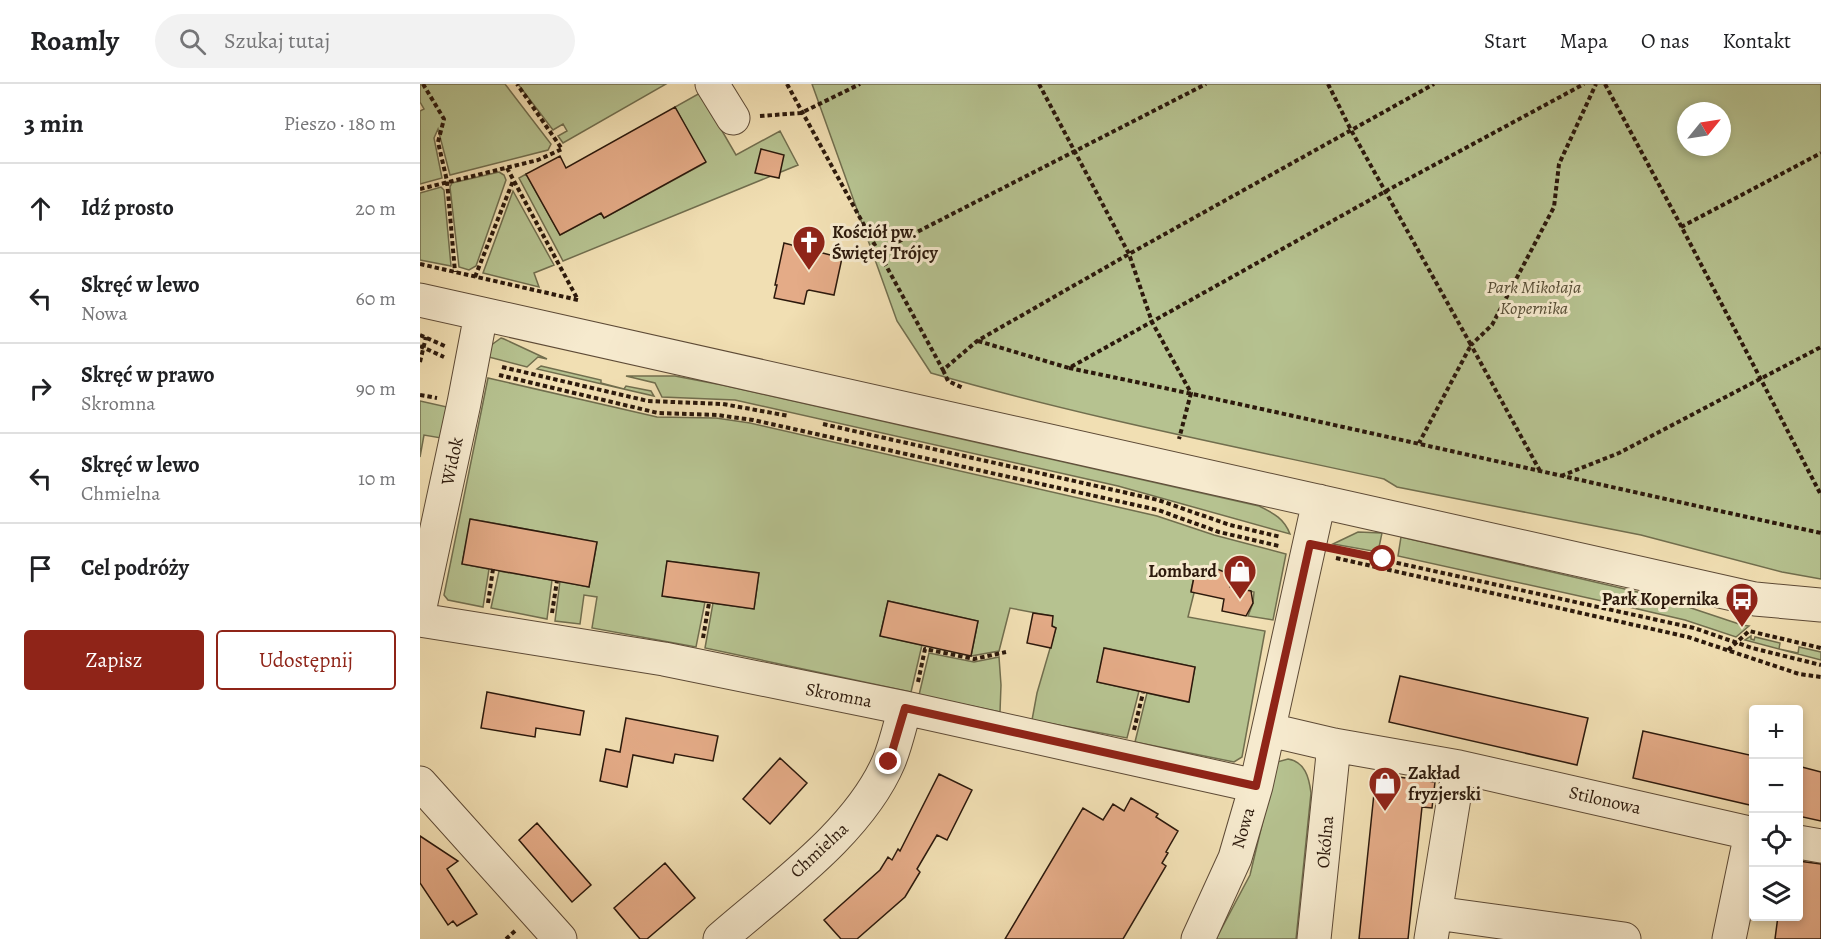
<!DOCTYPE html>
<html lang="pl">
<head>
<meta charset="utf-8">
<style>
  body { margin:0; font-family:Alegreya,serif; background:#f2f2f2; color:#202124 }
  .controls { position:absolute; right:18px; bottom:18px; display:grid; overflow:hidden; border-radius:6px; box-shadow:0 3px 9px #0003 }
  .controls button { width:54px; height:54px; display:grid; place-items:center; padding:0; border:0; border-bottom:2px solid #e0e0e0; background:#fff; color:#202124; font:30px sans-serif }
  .compass { position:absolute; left:1257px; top:18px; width:54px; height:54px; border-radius:50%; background:#fff; box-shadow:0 3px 9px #0003; rotate:60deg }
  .stop { position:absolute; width:18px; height:18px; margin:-14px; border:4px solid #8f2418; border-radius:50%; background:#fff }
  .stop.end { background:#8f2418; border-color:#fff; box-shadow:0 2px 6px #0008 }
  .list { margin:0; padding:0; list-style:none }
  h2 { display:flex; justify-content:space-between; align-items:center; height:78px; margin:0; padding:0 24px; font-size:26px }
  h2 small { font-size:20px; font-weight:400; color:#757577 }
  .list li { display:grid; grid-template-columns:39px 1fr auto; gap:18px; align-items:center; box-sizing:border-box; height:90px; padding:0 24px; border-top:2px solid #e0e0e0 }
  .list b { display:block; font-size:22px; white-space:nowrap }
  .list p { margin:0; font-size:20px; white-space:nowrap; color:#757577 }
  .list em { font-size:20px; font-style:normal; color:#757577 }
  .actions { display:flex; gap:12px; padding:18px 24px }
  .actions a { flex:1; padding:14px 0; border:2px solid #8f2418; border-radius:6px; text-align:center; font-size:21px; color:#8f2418 }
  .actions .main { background:#8f2418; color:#fff }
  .icon { flex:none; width:33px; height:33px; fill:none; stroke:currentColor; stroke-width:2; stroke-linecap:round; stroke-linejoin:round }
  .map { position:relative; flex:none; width:1401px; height:855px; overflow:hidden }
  header { display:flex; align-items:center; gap:36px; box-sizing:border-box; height:84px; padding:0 30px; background:#fff; border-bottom:2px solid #e0e0e0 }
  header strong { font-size:28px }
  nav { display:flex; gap:33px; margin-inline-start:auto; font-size:21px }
  .search { width:420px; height:54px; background:#f2f2f2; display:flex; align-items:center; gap:15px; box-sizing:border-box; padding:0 21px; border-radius:33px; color:#757577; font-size:22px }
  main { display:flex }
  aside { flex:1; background:#fff }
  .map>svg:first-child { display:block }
  .green { fill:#b6c290; stroke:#716e4e; stroke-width:1.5; fill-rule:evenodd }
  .building { fill:#e4ab87; stroke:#2c190c; stroke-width:1.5 }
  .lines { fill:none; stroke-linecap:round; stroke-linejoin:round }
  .minor-casing { stroke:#5d4a36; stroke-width:35 }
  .path { stroke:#2c190c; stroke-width:4; stroke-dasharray:4.5 3; stroke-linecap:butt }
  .minor { stroke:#f6eace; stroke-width:33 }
  .route { stroke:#8f2418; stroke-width:8 }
  .labels { text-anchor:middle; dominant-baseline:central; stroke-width:6; stroke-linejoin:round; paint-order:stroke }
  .poi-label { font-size:18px; font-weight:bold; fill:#2c190c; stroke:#f6eace; text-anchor:start }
  .park-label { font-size:18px; font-style:italic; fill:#554c34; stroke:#f6eace }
  .street-label { font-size:18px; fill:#2c190c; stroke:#f6eace }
</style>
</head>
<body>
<header>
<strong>Roamly</strong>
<div class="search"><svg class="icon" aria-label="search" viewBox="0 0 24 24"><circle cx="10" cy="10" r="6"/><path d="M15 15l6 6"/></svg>Szukaj tutaj</div>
<nav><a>Start</a><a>Mapa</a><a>O nas</a><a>Kontakt</a></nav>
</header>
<main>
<aside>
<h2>3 min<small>Pieszo · 180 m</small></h2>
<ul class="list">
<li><svg class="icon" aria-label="ahead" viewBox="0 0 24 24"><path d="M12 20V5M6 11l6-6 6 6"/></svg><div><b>Idź prosto</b></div><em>20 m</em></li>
<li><svg class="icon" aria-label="left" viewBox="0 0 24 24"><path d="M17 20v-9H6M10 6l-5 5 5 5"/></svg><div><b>Skręć w lewo</b><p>Nowa</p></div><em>60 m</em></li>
<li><svg class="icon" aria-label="right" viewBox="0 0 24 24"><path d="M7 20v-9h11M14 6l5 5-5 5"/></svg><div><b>Skręć w prawo</b><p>Skromna</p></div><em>90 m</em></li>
<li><svg class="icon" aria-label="left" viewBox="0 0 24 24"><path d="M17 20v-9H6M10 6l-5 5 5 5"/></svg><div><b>Skręć w lewo</b><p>Chmielna</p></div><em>10 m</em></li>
<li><svg class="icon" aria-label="arrive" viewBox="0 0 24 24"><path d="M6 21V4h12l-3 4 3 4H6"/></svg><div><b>Cel podróży</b></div></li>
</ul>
<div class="actions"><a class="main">Zapisz</a><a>Udostępnij</a></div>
</aside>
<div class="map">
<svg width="1401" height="855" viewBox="0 0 1401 855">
  <rect width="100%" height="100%" fill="#f1dfb3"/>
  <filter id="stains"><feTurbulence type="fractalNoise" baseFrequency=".00333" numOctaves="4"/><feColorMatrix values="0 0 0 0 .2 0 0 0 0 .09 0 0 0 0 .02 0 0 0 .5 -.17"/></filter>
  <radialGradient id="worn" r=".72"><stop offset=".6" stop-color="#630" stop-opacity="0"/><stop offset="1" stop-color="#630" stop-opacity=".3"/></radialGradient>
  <!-- green -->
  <path class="green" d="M0,0H85L131,60L128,66L30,91L18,45L14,54L22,94L0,100V27L4,25L0,18Z
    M98,0H246L143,59L138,52L147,47L143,40L133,46Z
    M392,0H1401V495L1362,488L1221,451L977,403L964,395C813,362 659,332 511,289L477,237ZM1266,27H1302V63H1266Z
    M280,9L316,71L360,47L378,81L143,177L99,94L106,90L140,151L181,129L184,134L285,79L255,23Z
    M79,88L84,91L86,96L56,182L49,186L39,183L30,103L32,99Z
    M21,103L24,106L31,182L0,176V109Z
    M93,107L134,181L114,189L119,203L63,189Z
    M81,254L84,255L127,275L118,273L107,283L65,272L70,262Z
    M121,282L181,296V299L204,305L206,302L231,307L234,312L117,285Z
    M206,292H255L302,301L839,422C853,429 864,434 870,450L698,402L315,316L242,313L235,299Z
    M68,294L237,333L296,334L330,339L737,432L794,451L866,470L853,536L828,532L833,519L834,508L810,503L812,491L776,483L771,507L774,509L768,533L845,547L822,673L814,678L715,658L727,609L768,618L775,583L685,564L677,598L719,607L707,654L612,636L617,609L636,544L632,542V532L590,524L579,567L551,572L558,537L468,517L460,552L502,561L491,608L285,564L293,519L334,525L339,489L247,477L243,512L285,518L276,563L172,544L177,513L164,511L160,540L135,537L140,497L169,503L177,458L51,435L42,480L69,485L63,523L28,516L24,511Z
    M0,317L27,323L21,354L4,351L0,373Z
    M938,448L962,449L958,468L913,460Z
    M981,453L1235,512L1322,541L1329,542L1316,553L1265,536L1209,523L978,472Z
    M79,487L132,496L127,535L71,524Z
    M1331,552V555L1334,556L1335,553L1360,559L1359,565L1378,569L1379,563L1401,568V576L1325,556Z
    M509,569L554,578L579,573L581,601L580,628L499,611Z
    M868,675C885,678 889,693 891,709L876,855H796L830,791L857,678Z"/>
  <!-- building -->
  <path class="building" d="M255,23L286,78L184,134L181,129L140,151L106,90L140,72L146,84Z
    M341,65L364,71L359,94L335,89Z
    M364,159L422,174L414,211L389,206L387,207L384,220L354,214L357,201H355Z
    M50,435L177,458L169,503L42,480Z
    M247,477L339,489L334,525L242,512Z
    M776,483L797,485L812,491L810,503L831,507L833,519L826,532L802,527L804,515L771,508Z
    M468,517L558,537L551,572L460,552Z
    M613,529L633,532L632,542L636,544L631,564L607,559Z
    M684,564L775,583L769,618L677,598Z
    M980,592L1168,634L1157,681L969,638Z
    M67,608L164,627L160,651L116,644L115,653L61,644Z
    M206,634L298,652L293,677L255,670L253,679L213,671L207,703L180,697L186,665L200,668Z
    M1223,647L1334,672V722L1213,694Z
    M360,674L387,699L350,740L323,715Z
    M1378,682L1401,688V737L1378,732Z
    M519,690L552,706L527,756L517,751L497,785L500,788L485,813L437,855H421L404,836L460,786L468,773L472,776L478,765L480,767Z
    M956,690L1015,698L1012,724L1002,723L988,855H939Z
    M711,714L738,730L736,733L758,747L746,768L748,769L742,779L746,782L703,855H585L663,724L683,736L693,720L704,727Z
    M117,739L171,801L152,818L99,756Z
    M0,752L38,777L27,785L57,830L37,842L33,837L28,841L0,799Z
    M1378,777L1401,780V855H1355L1358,832H1378Z
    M245,779L275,814L227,855H220L194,824Z"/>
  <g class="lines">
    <defs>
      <path id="minor" d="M292,0L313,34
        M0,216L1335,515L1401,521
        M0,523L44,319L61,230
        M0,536L244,575L485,624L836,702
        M850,646L914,661L1039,683L1334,750
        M0,699L140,855
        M1378,758L1401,762
        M1016,829L1204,855
        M300,855C357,805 439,748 469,677C476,660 480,641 485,624
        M778,855L815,774L836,702L899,417
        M894,855L914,661
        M1011,855L1039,683
        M1309,855L1331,749"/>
    </defs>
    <!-- minor casing -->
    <use href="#minor" class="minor-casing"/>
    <!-- path -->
    <path class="path" d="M3,0L24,35L18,58L27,97L35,188
      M367,0L523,286L557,257L709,170L1014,0
      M619,0L709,170L732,238L771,309L759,355
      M908,0L931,46L1051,261L999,359
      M1185,0L1259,138L1401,411
      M340,32L381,29L440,0
      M0,105L118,76L142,65L97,0
      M1261,143L1401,69
      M458,168L786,0
      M0,180L158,216L87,84
      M55,193L93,97
      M0,251L27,263
      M558,257L649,284L966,107L1164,0
      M0,262L24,273
      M0,278L6,253
      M82,283L228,317L303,320L369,332
      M649,284C901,336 1150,395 1401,449
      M523,286L528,297L543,304
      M79,291L238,329L297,331L333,336L738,426L799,448L859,462
      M0,311L17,314
      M403,340L738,416L810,441L861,453
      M1120,387L1051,261L1072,241L1134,123L1139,80L1176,0
      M1141,392L1199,369L1401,263
      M918,466L1274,544L1332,564L1401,581
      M916,474L1268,553L1379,590L1401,593
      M68,519L73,485
      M132,529L137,497
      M283,554L289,519
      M1308,566L1329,547L1401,564
      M498,598L505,565L554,575L586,568
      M714,646L723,609
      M86,855L95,847"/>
    <!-- minor -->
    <use href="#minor" class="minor"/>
  </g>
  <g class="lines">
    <!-- route -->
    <path class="route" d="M469,678L485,624L836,702L890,460L963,475"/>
  </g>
  <!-- icons -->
  <defs>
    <symbol id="church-pin" viewBox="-11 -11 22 30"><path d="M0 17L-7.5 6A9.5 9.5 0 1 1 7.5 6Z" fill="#8f2418" stroke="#f6eace"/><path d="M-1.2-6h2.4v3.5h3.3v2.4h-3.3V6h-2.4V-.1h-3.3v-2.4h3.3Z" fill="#fff"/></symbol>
    <symbol id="shop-pin" viewBox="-11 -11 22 30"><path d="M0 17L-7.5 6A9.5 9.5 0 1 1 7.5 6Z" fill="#8f2418" stroke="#f6eace"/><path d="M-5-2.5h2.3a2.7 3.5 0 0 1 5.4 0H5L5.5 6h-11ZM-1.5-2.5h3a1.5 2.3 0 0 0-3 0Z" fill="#fff"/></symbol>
    <symbol id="bus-pin" viewBox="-11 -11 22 30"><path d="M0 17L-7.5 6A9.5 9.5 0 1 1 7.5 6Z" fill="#8f2418" stroke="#f6eace"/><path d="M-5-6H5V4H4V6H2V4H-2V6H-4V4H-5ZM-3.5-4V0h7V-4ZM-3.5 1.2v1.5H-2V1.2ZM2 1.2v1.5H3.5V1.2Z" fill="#fff"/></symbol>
  </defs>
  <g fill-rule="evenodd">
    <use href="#church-pin" x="370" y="139" width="38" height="52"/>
    <use href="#shop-pin" x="801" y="468" width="38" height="52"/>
    <use href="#bus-pin" x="1303" y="496" width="38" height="52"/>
    <use href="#shop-pin" x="946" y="680" width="38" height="52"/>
  </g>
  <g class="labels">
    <!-- poi labels -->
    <g class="poi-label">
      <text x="412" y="148">Kościół pw.<tspan x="412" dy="21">Świętej Trójcy</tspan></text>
      <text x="797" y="487" text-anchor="end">Lombard</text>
      <text x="1299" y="515" text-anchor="end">Park Kopernika</text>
      <text x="988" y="689">Zakład<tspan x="988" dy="21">fryzjerski</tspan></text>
    </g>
    <!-- park labels -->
    <g class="park-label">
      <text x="1114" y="203">Park Mikołaja<tspan x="1114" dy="21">Kopernika</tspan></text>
    </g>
    <!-- street labels -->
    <g class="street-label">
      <text transform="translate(32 377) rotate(-78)">Widok</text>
      <text transform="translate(419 611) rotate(11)">Skromna</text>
      <text transform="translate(1185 716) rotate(13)">Stilonowa</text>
      <text transform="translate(823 744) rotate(-74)">Nowa</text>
      <text transform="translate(905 758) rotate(-85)">Okólna</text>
      <text transform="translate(399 766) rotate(-43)">Chmielna</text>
    </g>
  </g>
  <rect width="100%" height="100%" filter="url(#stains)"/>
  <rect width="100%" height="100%" fill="url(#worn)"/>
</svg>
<div class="controls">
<button>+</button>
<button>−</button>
<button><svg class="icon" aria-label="locate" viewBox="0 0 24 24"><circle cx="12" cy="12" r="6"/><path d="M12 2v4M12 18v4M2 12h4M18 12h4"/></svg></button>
<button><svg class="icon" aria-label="layers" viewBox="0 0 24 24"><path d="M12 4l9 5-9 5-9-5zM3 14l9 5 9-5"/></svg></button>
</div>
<svg class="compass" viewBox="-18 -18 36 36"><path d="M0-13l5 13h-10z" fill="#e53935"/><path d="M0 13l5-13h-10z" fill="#757577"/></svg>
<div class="stop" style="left:963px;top:475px"></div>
<div class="stop end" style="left:469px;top:678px"></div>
</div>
</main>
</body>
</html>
